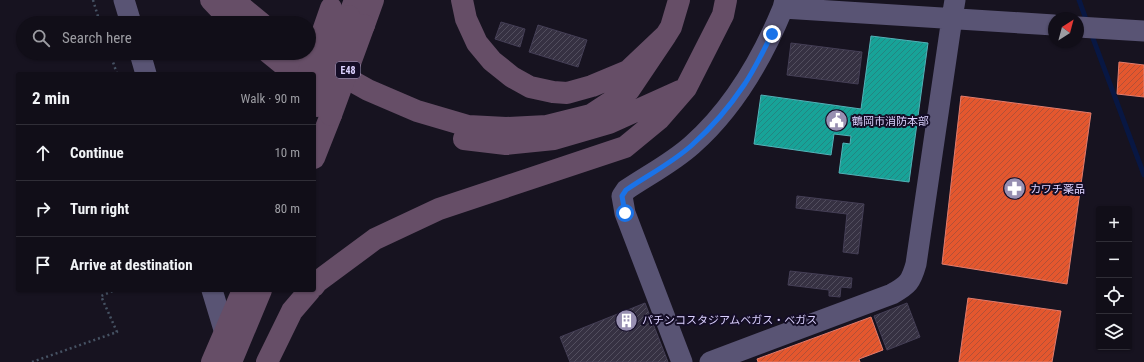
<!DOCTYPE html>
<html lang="en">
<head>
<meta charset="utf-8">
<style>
  body { margin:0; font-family:"Roboto Condensed","Noto Sans JP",sans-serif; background:#1a1721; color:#f1f3f6 }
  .controls { position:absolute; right:12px; bottom:12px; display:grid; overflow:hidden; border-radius:4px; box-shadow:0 1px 3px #0004 }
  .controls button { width:36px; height:36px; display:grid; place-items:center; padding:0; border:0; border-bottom:1px solid #302e37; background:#110e18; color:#f1f3f6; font:20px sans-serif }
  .compass { position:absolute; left:1048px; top:12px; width:36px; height:36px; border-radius:50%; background:#110e18; box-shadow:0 1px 3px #0004; rotate:36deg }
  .stop { position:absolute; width:12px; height:12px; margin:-9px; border:3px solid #1a73e8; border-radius:50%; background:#fff }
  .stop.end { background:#1a73e8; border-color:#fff; box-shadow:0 1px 4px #0008 }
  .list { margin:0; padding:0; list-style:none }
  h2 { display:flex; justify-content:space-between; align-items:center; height:52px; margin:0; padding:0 16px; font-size:17px }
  h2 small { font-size:13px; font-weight:400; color:#9c9ca2 }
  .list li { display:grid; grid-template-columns:26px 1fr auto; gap:12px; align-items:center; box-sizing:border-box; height:56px; padding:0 16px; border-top:1px solid #302e37 }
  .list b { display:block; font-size:15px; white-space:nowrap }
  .list em { font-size:13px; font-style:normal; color:#9c9ca2 }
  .icon { flex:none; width:22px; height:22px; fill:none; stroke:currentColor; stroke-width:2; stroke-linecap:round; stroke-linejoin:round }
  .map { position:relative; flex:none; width:1144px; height:362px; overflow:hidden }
  .search { position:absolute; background:#110e18; box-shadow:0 1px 3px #0004; left:16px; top:16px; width:300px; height:44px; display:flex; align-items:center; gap:10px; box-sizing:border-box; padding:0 14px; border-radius:22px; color:#9c9ca2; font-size:15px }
  .panel { position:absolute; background:#110e18; box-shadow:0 1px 3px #0004; left:16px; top:72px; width:300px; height:220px; border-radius:4px }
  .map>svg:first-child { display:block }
  .shops { fill:url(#shops-hatch); stroke:#e27c6d }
  .public { fill:url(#public-hatch); stroke:#52b1b7 }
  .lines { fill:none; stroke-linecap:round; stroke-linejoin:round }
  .stream { stroke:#081743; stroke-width:5 }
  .building { fill:url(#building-hatch); stroke:#443e55 }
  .path { stroke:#465263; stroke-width:2.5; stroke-dasharray:2 3; stroke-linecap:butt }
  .secondary { stroke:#595474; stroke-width:21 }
  .highway { stroke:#664e67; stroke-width:22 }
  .highway-bridge { stroke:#664e67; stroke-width:22 }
  .route { stroke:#1a73e8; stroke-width:5 }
  .labels { text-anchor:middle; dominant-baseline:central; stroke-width:4; stroke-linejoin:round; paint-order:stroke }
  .shield { fill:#140d26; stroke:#a097be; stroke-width:1 }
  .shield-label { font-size:10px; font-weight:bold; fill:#dcd2ff }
  .poi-label { font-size:11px; fill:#dcd2ff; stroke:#140d26; text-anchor:start }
</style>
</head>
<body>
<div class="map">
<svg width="1144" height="362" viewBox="0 0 1144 362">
  <defs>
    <pattern id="shops-hatch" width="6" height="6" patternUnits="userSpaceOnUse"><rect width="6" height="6" fill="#e4572e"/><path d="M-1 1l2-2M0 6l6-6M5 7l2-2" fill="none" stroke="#b35037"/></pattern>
    <pattern id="public-hatch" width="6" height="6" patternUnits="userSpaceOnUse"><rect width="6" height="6" fill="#17a398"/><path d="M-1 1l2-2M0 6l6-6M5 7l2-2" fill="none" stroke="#248581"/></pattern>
    <pattern id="building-hatch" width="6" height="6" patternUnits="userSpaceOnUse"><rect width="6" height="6" fill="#363142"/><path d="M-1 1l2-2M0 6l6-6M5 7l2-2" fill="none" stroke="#524e5e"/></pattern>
  </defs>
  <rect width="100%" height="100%" fill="#171320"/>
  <!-- shops -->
  <path class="shops" d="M1119,62L1144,65V97L1117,94Z
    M961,96L1091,113L1067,284L942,264Z
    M968,298L1061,311L1052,362H959Z
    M871,317L883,350L859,359L860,362H758L757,359Z"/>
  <!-- public -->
  <path class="public" d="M871,36L928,43L909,182L839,173L843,143L850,144L851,136L834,134L831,155L754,144L761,95L861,109Z"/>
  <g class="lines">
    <!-- stream -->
    <path class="stream" d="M1079,0L1087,22
      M1091,33L1144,175"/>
  </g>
  <!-- building -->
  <path class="building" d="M501,22L525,29L520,47L495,39Z
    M538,25L587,40L578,67L529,52Z
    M791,43L862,52L858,84L787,75Z
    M797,196L864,204L858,254L843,252L847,214L796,208Z
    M790,271L852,278L851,288L841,287L840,297L829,296V290L788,285Z
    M645,303L668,362H570L560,337Z
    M907,303L920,337L887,350L874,316Z"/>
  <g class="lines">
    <!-- path -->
    <path class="path" d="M93,0L100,23
      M110,53L117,74
      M32,362L117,332L101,296L115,290"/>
    <!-- secondary -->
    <path class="secondary" d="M124,0L131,23
      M785,0L783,8L1054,25
      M1078,27L1144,31
      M140,53L146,74
      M212,290L228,343
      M682,362L625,213L622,196L626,190C648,175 672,163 692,145C734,108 762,59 783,8
      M710,362L892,294C908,285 911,282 916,264L952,18L955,0"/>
    <!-- highway -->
    <path class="highway" d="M211,0L233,23
      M234,0L244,9L261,23
      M462,0L466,19L477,43L492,61L512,77L530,87L553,92L567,93L592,86L628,71L666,35L671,27L679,0
      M349,16L355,0
      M364,25L373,0
      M269,53L285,66L302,74
      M302,53L368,90L417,111L468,126L506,128L547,126L591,115L629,90L666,35
      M464,139L506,144L554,139L609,123L680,91
      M314,158L331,115
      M314,286L317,282L375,239L439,209L625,147L659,119L686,88L723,15L726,0
      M267,362L292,311L310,290"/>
    <!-- highway-bridge -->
    <path class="highway-bridge" d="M308,74L331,8
      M317,106L349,16
      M331,115L364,25
      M212,362L243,290
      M231,362L261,290"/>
  </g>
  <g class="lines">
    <!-- route -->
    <path class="route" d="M625,213L622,196L626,190C648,175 672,163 692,145C711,128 730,106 744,85C755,69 763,51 772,34"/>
  </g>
  <!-- icons -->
  <defs>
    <symbol id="civic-disc" viewBox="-11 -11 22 22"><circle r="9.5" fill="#978fb1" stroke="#140d26"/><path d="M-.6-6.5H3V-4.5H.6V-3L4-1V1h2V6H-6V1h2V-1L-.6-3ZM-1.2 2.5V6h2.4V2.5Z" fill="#fff"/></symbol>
    <symbol id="pharmacy-disc" viewBox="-11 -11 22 22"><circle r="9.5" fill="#978fb1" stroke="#140d26"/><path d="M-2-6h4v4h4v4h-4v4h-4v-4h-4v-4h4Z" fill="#fff"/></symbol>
    <symbol id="building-disc" viewBox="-11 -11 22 22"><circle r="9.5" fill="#978fb1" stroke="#140d26"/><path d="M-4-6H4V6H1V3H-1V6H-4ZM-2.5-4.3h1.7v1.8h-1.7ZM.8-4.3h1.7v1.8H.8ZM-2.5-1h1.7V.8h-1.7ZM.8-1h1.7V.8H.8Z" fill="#fff"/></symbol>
  </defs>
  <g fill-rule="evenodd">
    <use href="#civic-disc" x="824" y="108" width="25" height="25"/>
    <use href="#pharmacy-disc" x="1002" y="176" width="25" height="25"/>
    <use href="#building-disc" x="614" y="308" width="25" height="25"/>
  </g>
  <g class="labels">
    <!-- shield labels -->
    <rect class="shield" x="336" y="62" width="24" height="16" rx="3"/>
    <g class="shield-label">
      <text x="348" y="70">E48</text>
    </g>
    <!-- poi labels -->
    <g class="poi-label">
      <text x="852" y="121">鶴岡市消防本部</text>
      <text x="1030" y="189">カワチ薬品</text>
      <text x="642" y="320">パチンコスタジアムベガス・ベガス</text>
    </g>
  </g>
</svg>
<div class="controls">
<button>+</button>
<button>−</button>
<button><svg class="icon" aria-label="locate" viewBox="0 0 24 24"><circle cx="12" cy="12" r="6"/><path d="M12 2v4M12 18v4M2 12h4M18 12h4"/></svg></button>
<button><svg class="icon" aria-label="layers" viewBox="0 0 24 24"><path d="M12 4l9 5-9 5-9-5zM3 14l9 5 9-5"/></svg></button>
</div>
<svg class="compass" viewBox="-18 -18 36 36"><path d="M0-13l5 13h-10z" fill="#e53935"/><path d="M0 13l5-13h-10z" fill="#9c9ca2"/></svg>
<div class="stop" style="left:625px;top:213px"></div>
<div class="stop end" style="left:772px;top:34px"></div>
<div class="search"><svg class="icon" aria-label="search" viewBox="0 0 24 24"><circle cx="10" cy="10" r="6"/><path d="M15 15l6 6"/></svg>Search here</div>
<section class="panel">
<h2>2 min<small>Walk · 90 m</small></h2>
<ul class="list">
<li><svg class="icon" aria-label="ahead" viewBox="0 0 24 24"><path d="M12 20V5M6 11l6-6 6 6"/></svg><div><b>Continue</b></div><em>10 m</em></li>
<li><svg class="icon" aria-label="right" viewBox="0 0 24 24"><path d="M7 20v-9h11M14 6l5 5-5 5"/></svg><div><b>Turn right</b></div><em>80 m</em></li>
<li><svg class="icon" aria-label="arrive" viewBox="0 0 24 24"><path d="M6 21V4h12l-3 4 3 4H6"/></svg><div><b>Arrive at destination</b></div></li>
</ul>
</section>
</div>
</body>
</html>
